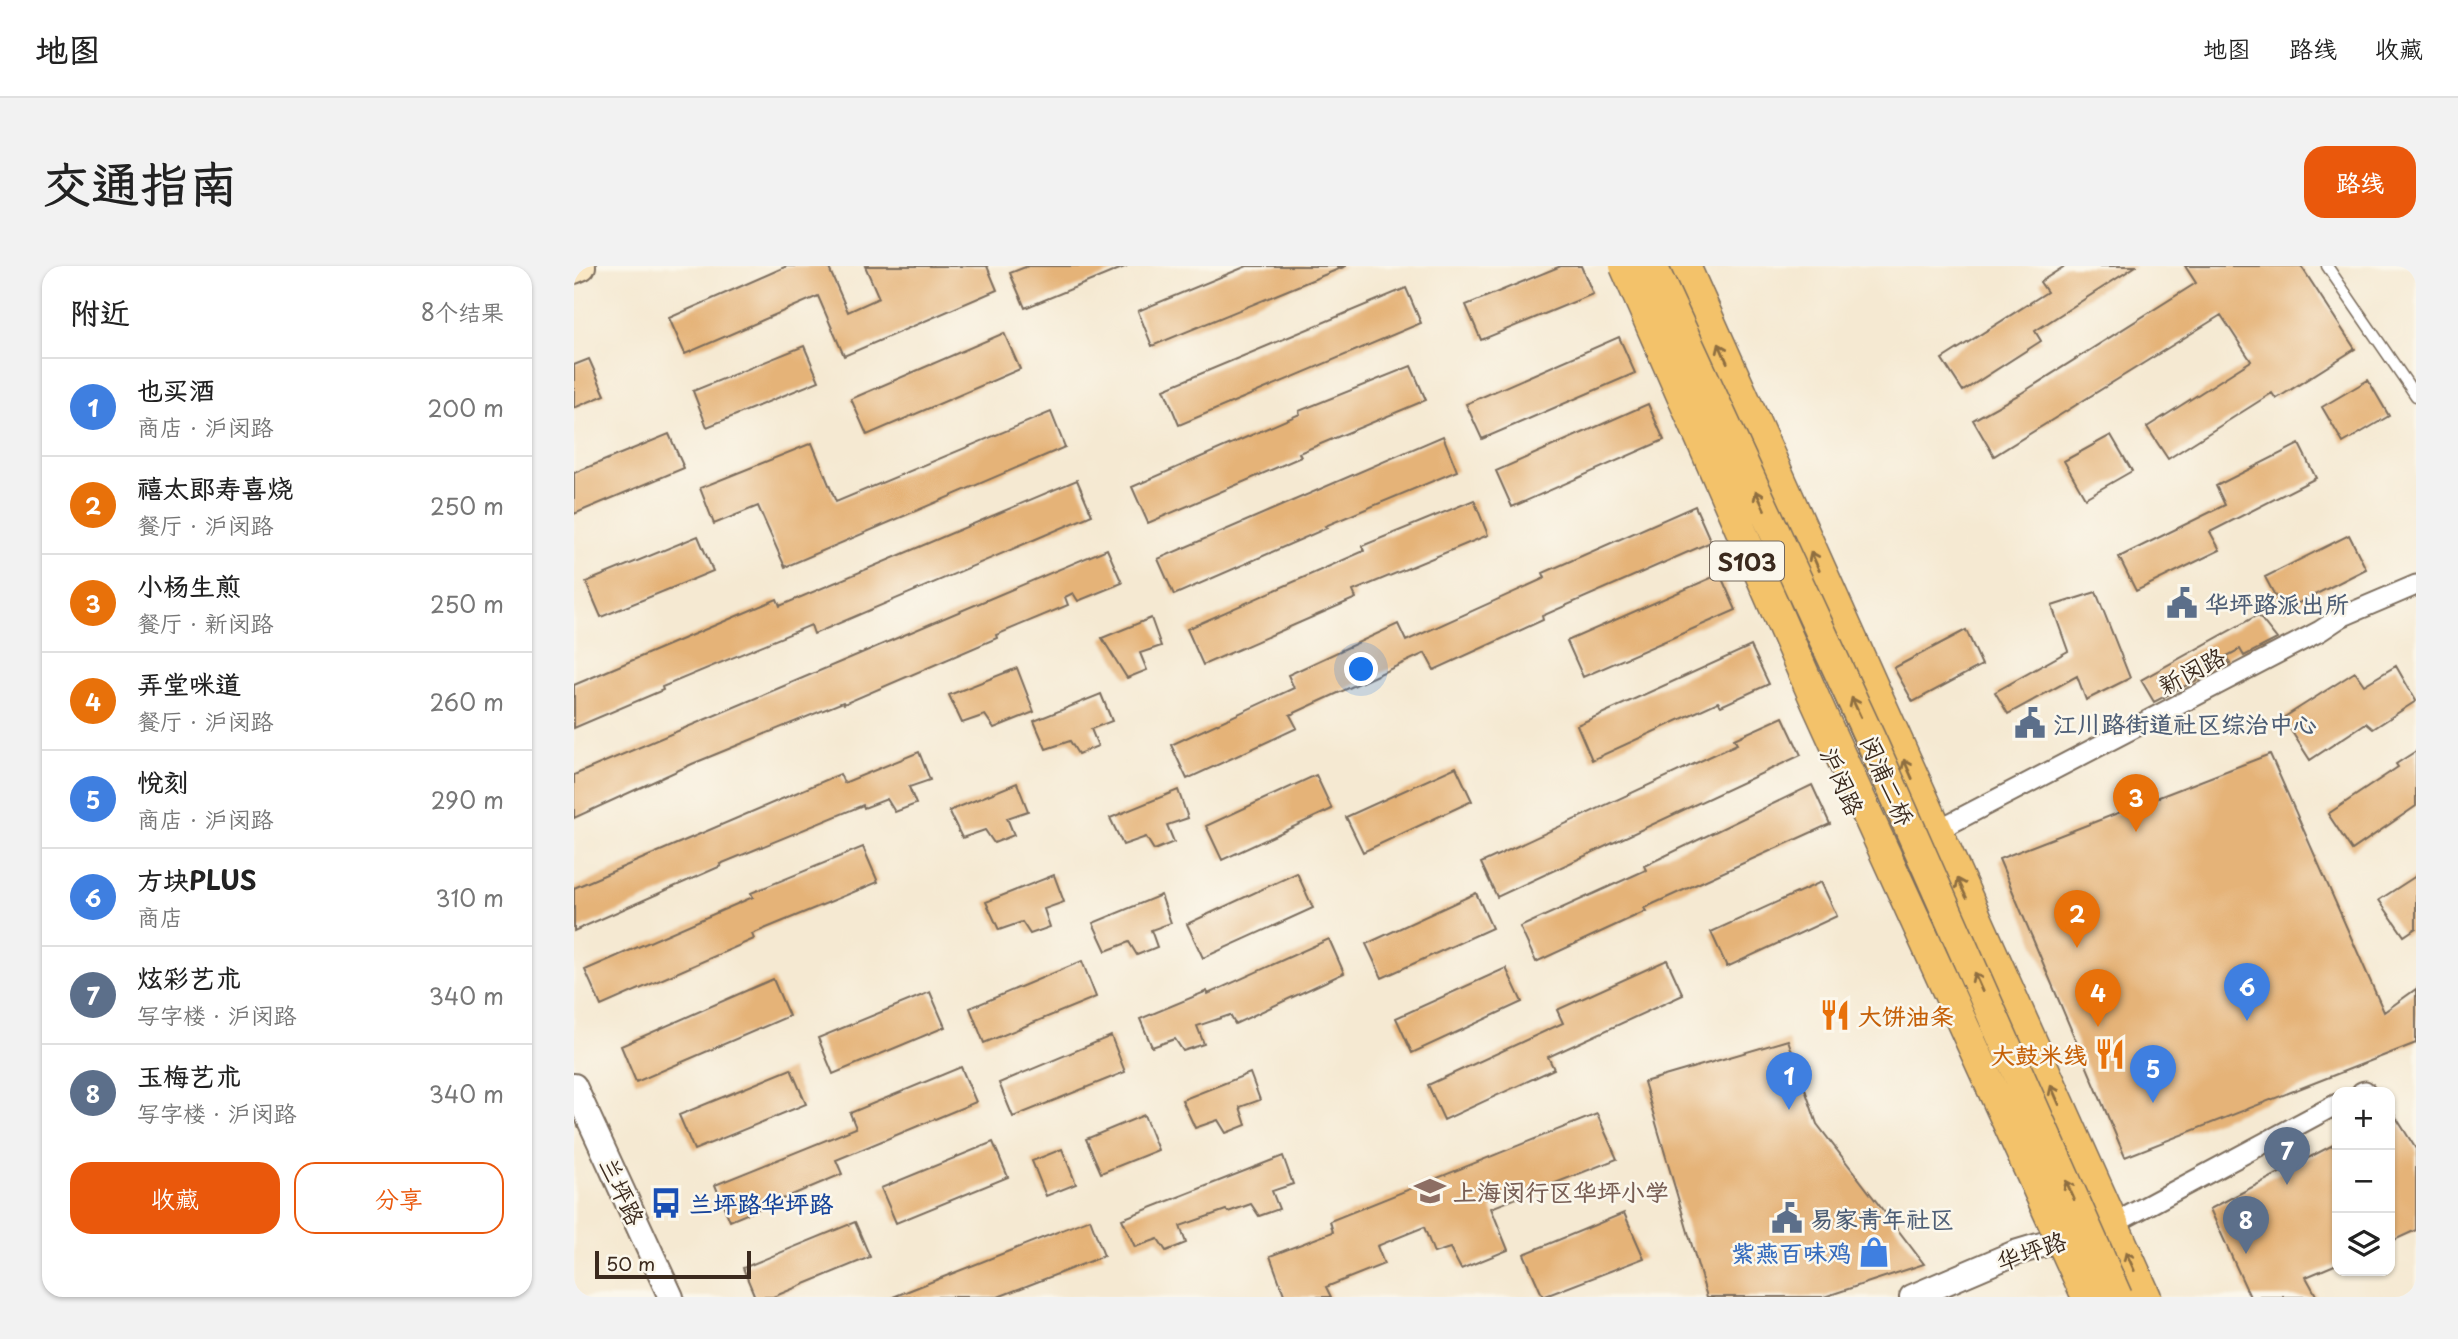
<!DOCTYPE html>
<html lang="zh">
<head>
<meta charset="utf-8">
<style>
  body { margin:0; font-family:"Playpen Sans","LXGW WenKai TC",sans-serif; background:#f2f2f2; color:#222 }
  .controls { position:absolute; right:21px; bottom:21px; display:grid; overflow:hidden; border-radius:14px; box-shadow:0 2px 5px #0004 }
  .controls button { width:63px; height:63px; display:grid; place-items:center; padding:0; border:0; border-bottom:2px solid #e0e0e0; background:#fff; color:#222; font:35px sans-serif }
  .scale { position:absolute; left:21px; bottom:18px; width:156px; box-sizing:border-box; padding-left:7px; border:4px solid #3b2a1e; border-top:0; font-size:19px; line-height:24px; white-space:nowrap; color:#3b2a1e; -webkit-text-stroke:5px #fbf7ec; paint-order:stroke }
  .you { position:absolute; left:788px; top:404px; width:24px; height:24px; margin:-18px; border:5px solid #fff; border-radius:50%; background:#1a73e8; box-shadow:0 0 0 10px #1a73e833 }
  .badge { display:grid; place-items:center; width:46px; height:46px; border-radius:50%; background:#ea580c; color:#fff; font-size:23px; font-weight:700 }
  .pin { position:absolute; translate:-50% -58px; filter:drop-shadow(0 2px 4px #0008) }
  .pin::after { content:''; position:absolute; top:37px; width:24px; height:21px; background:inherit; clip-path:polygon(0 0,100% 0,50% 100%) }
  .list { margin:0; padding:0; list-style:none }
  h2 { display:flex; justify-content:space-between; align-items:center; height:91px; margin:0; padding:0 28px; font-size:30px }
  h2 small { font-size:23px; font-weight:400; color:#767676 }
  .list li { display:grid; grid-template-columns:46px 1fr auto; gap:21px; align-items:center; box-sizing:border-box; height:98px; padding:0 28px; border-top:2px solid #e0e0e0 }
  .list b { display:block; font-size:26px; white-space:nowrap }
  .list p { margin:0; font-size:23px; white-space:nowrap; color:#767676 }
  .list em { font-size:23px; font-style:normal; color:#767676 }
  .actions { display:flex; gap:14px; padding:21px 28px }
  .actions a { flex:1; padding:16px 0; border:2px solid #ea580c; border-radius:21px; text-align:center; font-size:24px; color:#ea580c }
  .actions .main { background:#ea580c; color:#fff }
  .icon { flex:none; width:38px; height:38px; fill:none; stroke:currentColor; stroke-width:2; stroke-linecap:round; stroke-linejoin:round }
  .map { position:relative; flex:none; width:1842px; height:1031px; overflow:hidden; border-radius:21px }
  header { display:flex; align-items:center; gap:42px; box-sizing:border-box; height:98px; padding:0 35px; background:#fff; border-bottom:2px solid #e0e0e0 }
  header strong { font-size:33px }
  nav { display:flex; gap:38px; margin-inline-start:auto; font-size:24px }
  .intro { display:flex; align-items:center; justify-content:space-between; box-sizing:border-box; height:168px; padding:0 42px }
  h1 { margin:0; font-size:49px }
  .button { padding:18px 32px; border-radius:21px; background:#ea580c; color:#fff; font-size:24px; font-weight:700 }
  main { display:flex; gap:42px; padding:0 42px }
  aside { flex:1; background:#fff; border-radius:21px; box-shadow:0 2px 5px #0004 }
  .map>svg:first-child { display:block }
  .building { fill:#e5b378 }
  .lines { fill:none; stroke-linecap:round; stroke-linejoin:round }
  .service-casing { stroke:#7c6d5d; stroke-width:13 }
  .minor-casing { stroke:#7c6d5d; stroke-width:23 }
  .tertiary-casing { stroke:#7c6d5d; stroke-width:28 }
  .secondary-casing { stroke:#7c6d5d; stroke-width:32 }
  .primary-casing { stroke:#7c6d5d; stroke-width:33 }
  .service { stroke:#fff; stroke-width:10 }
  .minor { stroke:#fff; stroke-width:19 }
  .tertiary { stroke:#fff; stroke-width:24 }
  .secondary { stroke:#fae7c3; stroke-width:28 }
  .primary { stroke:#f3c26a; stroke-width:30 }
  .rail-casing { stroke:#3b2a1e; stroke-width:8 }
  .rail { stroke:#fbf7ec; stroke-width:5; stroke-dasharray:16; stroke-linecap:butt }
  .primary-bridge-casing { stroke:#7c6d5d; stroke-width:33; stroke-linecap:butt }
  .primary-bridge { stroke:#f3c26a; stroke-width:30 }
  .oneway { stroke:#8e6e40 }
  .labels { text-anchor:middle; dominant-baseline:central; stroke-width:5; stroke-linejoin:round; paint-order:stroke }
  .shield { fill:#fbf7ec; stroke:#75685c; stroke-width:2 }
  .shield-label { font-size:23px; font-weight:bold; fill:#3b2a1e }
  .service-label { font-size:24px; font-weight:bold; fill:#4e5e75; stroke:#fbf7ec; text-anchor:start }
  .street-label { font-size:24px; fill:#3b2a1e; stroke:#fbf7ec }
  .food-label { font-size:24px; font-weight:bold; fill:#c56008; stroke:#fbf7ec; text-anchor:start }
  .education-label { font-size:24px; font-weight:bold; fill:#785e54; stroke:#fbf7ec; text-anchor:start }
  .transit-label { font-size:24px; font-weight:bold; fill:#164399; stroke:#fbf7ec; text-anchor:start }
  .shop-label { font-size:24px; font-weight:bold; fill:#366cbe; stroke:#fbf7ec; text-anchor:end }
</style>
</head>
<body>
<header>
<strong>地图</strong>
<nav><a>地图</a><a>路线</a><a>收藏</a></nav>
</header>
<div class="intro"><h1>交通指南</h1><a class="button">路线</a></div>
<main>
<aside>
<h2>附近<small>8个结果</small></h2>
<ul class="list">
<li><span class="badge" style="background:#3f7fe0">1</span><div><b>也买酒</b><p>商店 · 沪闵路</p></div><em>200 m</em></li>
<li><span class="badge" style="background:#e8710a">2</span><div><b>禧太郎寿喜烧</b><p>餐厅 · 沪闵路</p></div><em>250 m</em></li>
<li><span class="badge" style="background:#e8710a">3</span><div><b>小杨生煎</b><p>餐厅 · 新闵路</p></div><em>250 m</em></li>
<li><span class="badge" style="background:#e8710a">4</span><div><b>弄堂咪道</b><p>餐厅 · 沪闵路</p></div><em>260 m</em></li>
<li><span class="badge" style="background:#3f7fe0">5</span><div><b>悦刻</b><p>商店 · 沪闵路</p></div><em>290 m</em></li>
<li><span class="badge" style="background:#3f7fe0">6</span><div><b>方块PLUS</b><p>商店</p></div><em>310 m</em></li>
<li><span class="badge" style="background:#5c6f8a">7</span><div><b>炫彩艺术</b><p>写字楼 · 沪闵路</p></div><em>340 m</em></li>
<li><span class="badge" style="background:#5c6f8a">8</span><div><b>玉梅艺术</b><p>写字楼 · 沪闵路</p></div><em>340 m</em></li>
</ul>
<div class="actions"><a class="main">收藏</a><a>分享</a></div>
</aside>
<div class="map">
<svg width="1842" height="1031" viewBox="0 0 1842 1031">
  <rect width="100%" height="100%" fill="#fbf7ec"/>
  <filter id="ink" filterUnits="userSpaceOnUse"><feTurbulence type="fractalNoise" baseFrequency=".0143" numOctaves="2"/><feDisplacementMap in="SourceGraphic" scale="14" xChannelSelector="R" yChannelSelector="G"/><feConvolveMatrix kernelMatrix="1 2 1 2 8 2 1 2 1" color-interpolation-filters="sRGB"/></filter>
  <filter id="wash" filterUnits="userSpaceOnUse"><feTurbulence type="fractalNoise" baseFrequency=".00686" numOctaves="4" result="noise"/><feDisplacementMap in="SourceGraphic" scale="28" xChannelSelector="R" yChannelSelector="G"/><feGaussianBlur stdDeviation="1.57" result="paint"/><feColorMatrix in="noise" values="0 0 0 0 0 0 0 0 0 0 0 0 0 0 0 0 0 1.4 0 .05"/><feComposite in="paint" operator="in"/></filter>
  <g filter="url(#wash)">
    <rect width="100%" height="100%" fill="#f5e9d2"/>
    <g id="blocks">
      <!-- building -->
      <path class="building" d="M213,0H254L274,46L305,32L291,0H413L423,24L270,90L244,30L111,88L95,52Z
        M454,0H553L451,42L436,7Z
        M673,0H772L578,80L564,45Z
        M987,0H1007L1019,28L907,74L892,39Z
        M1491,0H1562L1461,65L1467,75L1389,125L1368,93L1473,26L1466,16Z
        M1611,0H1727L1781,83L1702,133L1698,127L1594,193L1573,161L1677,95L1647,49L1420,190L1399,154L1446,128L1622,17Z
        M832,22L847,57L605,159L590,123Z
        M430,67L446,103L293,169L277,133Z
        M1045,71L1061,107L908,173L892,138Z
        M230,80L245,115L133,161L119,125Z
        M15,93L31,129L0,142V99Z
        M837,100L852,134L725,187L727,191L574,257L558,221L726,148L725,145Z
        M1794,114L1815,150L1769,177L1748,141Z
        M1074,138L1090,174L938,241L922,205Z
        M477,146L491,181L211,301L184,240L140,258L126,222L238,177L262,236Z
        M95,168L110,202L0,248V207Z
        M1537,169L1558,205L1511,232L1490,195Z
        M869,170L883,205L751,260L753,262L600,329L584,293Z
        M1725,178L1742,212L1636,266L1646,284L1562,325L1545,291L1651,239L1642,220Z
        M503,214L518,249L240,368L237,359L88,421L89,424L0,462V419L203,333L206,340Z
        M900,234L914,269L779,325L782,332L629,399L613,363L790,285L788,280Z
        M1121,240L1137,276L968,350L969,354L860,404L851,387L716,449L723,462L613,513L597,479L720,422L714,409L824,358L832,375L971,312L969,307Z
        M1775,269L1792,303L1709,345L1691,311Z
        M124,270L139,305L27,351L12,316Z
        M533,283L548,317L504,335L499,327L491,331L494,339L422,369L423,372L270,438L269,436L118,498L0,552V509Z
        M1146,308L1162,344L1009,411L993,375Z
        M1522,326L1556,412L1512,434L1503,410L1434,448L1421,426L1494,385L1478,340Z
        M1684,349L1703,373L1670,390L1666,383L1653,390L1656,397L1580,436L1567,414Z
        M577,352L587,380L566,387L573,404L553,412L528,372Z
        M1392,364L1408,399L1339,436L1320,402Z
        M1177,380L1195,418L1147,440L1144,436L1018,494L1003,459Z
        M1822,400L1842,435L1799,463L1792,457L1736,494L1709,452L1781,406L1790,419Z
        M443,402L460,446L420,462L411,449L388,457L375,429Z
        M527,428L538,455L517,463L524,480L504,488L496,475L472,483L460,455Z
        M1209,451L1227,489L923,631L907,597L1163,478L1160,473Z
        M1842,485V540L1778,584L1754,548L1824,501L1822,498Z
        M345,486L356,514L335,521L342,538L321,546L313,533L290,542L289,539L146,598L147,600L0,665V622L266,508L270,517Z
        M1696,488L1810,746L1842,723V777L1551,891L1425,593Z
        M882,501L898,535L789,586L772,551Z
        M742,509L758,543L648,594L632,560Z
        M443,517L454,545L433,552L440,569L420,577L411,564L388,572L375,545Z
        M1238,519L1256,558L1070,642L1072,645L962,696L946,661L1072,604L1070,600Z
        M604,524L614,552L593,559L600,576L580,584L572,571L549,579L536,552Z
        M289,581L304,616L178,668L180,673L27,740L11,704L179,631L177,627Z
        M723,607L739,642L629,692L613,658Z
        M480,609L490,636L470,643L476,661L456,668L448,656L425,664L412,636Z
        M1842,610V662L1830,670L1805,634Z
        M1247,616L1263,650L1153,701L1137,666Z
        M902,627L918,662L808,712L792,678Z
        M587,629L597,657L577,664L583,681L563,689L555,676L532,685L519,657Z
        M755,673L770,707L661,758L656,749L623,760L630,778L609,785L601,773L578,781L566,753L633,725L634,728Z
        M1093,694L1109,729L974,791L980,803L870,854L854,819L989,757L983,744Z
        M508,695L522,731L410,777L396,742Z
        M932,702L948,736L838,787L822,752Z
        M199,713L215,750L62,816L47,780Z
        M356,726L371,761L259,808L244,772Z
        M537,770L551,806L439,851L425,817Z
        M1214,774L1243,858L1350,998L1250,1031H1133L1070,816Z
        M387,801L402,836L262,894L268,908L156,955L141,919L282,862L276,847Z
        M217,803L232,838L120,884L105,849Z
        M676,807L686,834L666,841L672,859L652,867L644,854L621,862L608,834Z
        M1816,842L1842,883V964L1816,976Z
        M1023,848L1043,893L917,942L934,984L887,1003L876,982L860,987L850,961L803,980L810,998L752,1021L757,1031H711L696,990L759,966L756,955Z
        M570,849L584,884L527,907L512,873Z
        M419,876L434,911L322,957L307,922Z
        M1763,877V998L1732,1011L1743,1031H1676L1636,943Z
        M488,883L502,918L472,930L458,895Z
        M709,890L719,918L698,925L705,943L685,950L677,938L654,946L652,944L606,960L612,977L592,985L584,973L561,981L548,953Z
        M1050,947L1070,992L969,1031L950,988Z
        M516,953L530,990L424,1031H319Z
        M281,956L296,991L199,1031H181L169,1002Z"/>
    </g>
  </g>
  <g filter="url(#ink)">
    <use href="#blocks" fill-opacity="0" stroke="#7c6d5d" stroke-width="2"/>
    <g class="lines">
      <defs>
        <path id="service" d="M1753,0L1842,130"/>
        <path id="minor" d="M1354,569L1746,365L1767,351L1842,319
          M1788,826L1791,825
          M1539,958L1763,838"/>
        <path id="tertiary" d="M0,820L97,1031
          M1338,1031L1441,987L1504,968"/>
        <path id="secondary" d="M0,3L7,0"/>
        <path id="primary" d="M1111,0L1572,1031"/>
      </defs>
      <!-- service casing -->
      <use href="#service" class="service-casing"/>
      <!-- minor casing -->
      <use href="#minor" class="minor-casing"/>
      <!-- tertiary casing -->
      <use href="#tertiary" class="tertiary-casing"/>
      <!-- secondary casing -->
      <use href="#secondary" class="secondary-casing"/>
      <!-- primary casing -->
      <use href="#primary" class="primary-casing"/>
      <!-- service -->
      <use href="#service" class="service"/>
      <!-- minor -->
      <use href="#minor" class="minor"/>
      <!-- tertiary -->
      <use href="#tertiary" class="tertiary"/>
      <!-- secondary -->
      <use href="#secondary" class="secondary"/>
      <!-- primary -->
      <use href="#primary" class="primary"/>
      <defs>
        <path id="rail" d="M1055,0L1521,1031
          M1068,0L1535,1031"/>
      </defs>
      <!-- rail casing -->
      <use href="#rail" class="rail-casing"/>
      <!-- rail -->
      <use href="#rail" class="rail"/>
      <defs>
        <path id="primary-bridge" d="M1051,0L1243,438L1513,1031
          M1078,0L1300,481L1543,1031"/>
      </defs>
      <!-- primary-bridge casing -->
      <use href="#primary-bridge" class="primary-bridge-casing"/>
      <!-- primary-bridge -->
      <use href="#primary-bridge" class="primary-bridge"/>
    </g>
    <!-- one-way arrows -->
    <defs><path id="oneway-shaft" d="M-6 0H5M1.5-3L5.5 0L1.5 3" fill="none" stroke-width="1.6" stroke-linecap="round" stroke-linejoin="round" transform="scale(1.75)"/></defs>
    <g class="oneway">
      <use href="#oneway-shaft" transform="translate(1149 87) rotate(-114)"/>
      <use href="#oneway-shaft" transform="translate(1186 234) rotate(-115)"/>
      <use href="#oneway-shaft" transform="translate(1241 295) rotate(-114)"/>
      <use href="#oneway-shaft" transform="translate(1282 441) rotate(-115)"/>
      <use href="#oneway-shaft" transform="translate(1334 503) rotate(-114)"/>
      <use href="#oneway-shaft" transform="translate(1388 622) rotate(-115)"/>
      <use href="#oneway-shaft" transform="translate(1404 716) rotate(-114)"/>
      <use href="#oneway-shaft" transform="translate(1481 829) rotate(-114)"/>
      <use href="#oneway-shaft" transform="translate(1496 924) rotate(-114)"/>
      <use href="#oneway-shaft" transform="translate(1556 995) rotate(-114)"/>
    </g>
  </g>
  <!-- icons -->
  <defs>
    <symbol id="civic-bare" viewBox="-9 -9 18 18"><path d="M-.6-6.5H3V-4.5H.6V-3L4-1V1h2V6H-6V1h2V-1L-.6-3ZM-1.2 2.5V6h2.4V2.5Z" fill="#5c6f8a" stroke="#fbf7ec" stroke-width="2.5" paint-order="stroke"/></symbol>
    <symbol id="restaurant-bare" viewBox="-9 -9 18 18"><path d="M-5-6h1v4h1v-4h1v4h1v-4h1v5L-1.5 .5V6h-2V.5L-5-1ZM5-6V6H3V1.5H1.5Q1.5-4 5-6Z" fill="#e8710a" stroke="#fbf7ec" stroke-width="2.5" paint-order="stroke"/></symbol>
    <symbol id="school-bare" viewBox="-9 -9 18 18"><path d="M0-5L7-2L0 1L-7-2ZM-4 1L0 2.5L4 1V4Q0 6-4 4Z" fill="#8d6e63" stroke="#fbf7ec" stroke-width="2.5" paint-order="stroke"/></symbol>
    <symbol id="bus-bare" viewBox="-9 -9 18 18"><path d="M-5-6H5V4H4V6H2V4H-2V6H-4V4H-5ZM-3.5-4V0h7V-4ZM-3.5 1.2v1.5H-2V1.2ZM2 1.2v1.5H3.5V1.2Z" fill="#1a4fb4" stroke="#fbf7ec" stroke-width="2.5" paint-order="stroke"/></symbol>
    <symbol id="shop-bare" viewBox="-9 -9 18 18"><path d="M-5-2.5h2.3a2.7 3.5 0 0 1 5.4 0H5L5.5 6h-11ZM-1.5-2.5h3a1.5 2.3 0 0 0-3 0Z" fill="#3f7fe0" stroke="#fbf7ec" stroke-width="2.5" paint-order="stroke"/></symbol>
  </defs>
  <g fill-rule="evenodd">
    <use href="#civic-bare" x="1586" y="315" width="44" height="44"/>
    <use href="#civic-bare" x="1434" y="435" width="44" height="44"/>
    <use href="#restaurant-bare" x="1239" y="727" width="44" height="44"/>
    <use href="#restaurant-bare" x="1514" y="766" width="44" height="44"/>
    <use href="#school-bare" x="834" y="903" width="44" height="44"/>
    <use href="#bus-bare" x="70" y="915" width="44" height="44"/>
    <use href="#civic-bare" x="1191" y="930" width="44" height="44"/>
    <use href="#shop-bare" x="1278" y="964" width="44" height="44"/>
  </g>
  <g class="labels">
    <!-- shield labels -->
    <rect class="shield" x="1136" y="275.5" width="74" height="39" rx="5"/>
    <g class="shield-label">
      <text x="1173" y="295">S103</text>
    </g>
    <!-- service labels -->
    <g class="service-label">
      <text x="1631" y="337">华坪路派出所</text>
      <text x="1479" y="457">江川路街道社区综治中心</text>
      <text x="1236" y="952">易家青年社区</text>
    </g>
    <!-- street labels -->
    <g class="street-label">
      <text transform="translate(1617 404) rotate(-28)">新闵路</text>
      <text transform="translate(1314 514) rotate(66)">闵浦二桥</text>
      <text transform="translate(1269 515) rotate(66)">沪闵路</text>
      <text transform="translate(49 925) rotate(65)">兰坪路</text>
      <text transform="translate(1457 984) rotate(-19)">华坪路</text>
    </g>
    <!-- food labels -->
    <g class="food-label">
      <text x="1284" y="749">大饼油条</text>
      <text x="1513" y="788" text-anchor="end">大鼓米线</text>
    </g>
    <!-- education labels -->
    <g class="education-label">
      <text x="879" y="925">上海闵行区华坪小学</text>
    </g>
    <!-- transit labels -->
    <g class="transit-label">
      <text x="115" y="937">兰坪路华坪路</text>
    </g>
    <!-- shop labels -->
    <g class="shop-label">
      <text x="1277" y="986">紫燕百味鸡</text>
    </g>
  </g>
</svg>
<div class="controls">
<button>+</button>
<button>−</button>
<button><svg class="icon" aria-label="layers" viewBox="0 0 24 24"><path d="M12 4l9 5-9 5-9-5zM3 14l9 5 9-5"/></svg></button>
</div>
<div class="scale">50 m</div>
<div class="you"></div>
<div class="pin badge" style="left:1215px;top:844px;background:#3f7fe0">1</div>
<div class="pin badge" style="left:1503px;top:682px;background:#e8710a">2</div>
<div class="pin badge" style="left:1562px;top:566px;background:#e8710a">3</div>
<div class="pin badge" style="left:1524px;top:761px;background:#e8710a">4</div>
<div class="pin badge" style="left:1579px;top:837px;background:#3f7fe0">5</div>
<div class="pin badge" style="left:1673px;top:755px;background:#3f7fe0">6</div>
<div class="pin badge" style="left:1713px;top:919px;background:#5c6f8a">7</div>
<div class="pin badge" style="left:1672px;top:988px;background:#5c6f8a">8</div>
</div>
</main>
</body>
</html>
